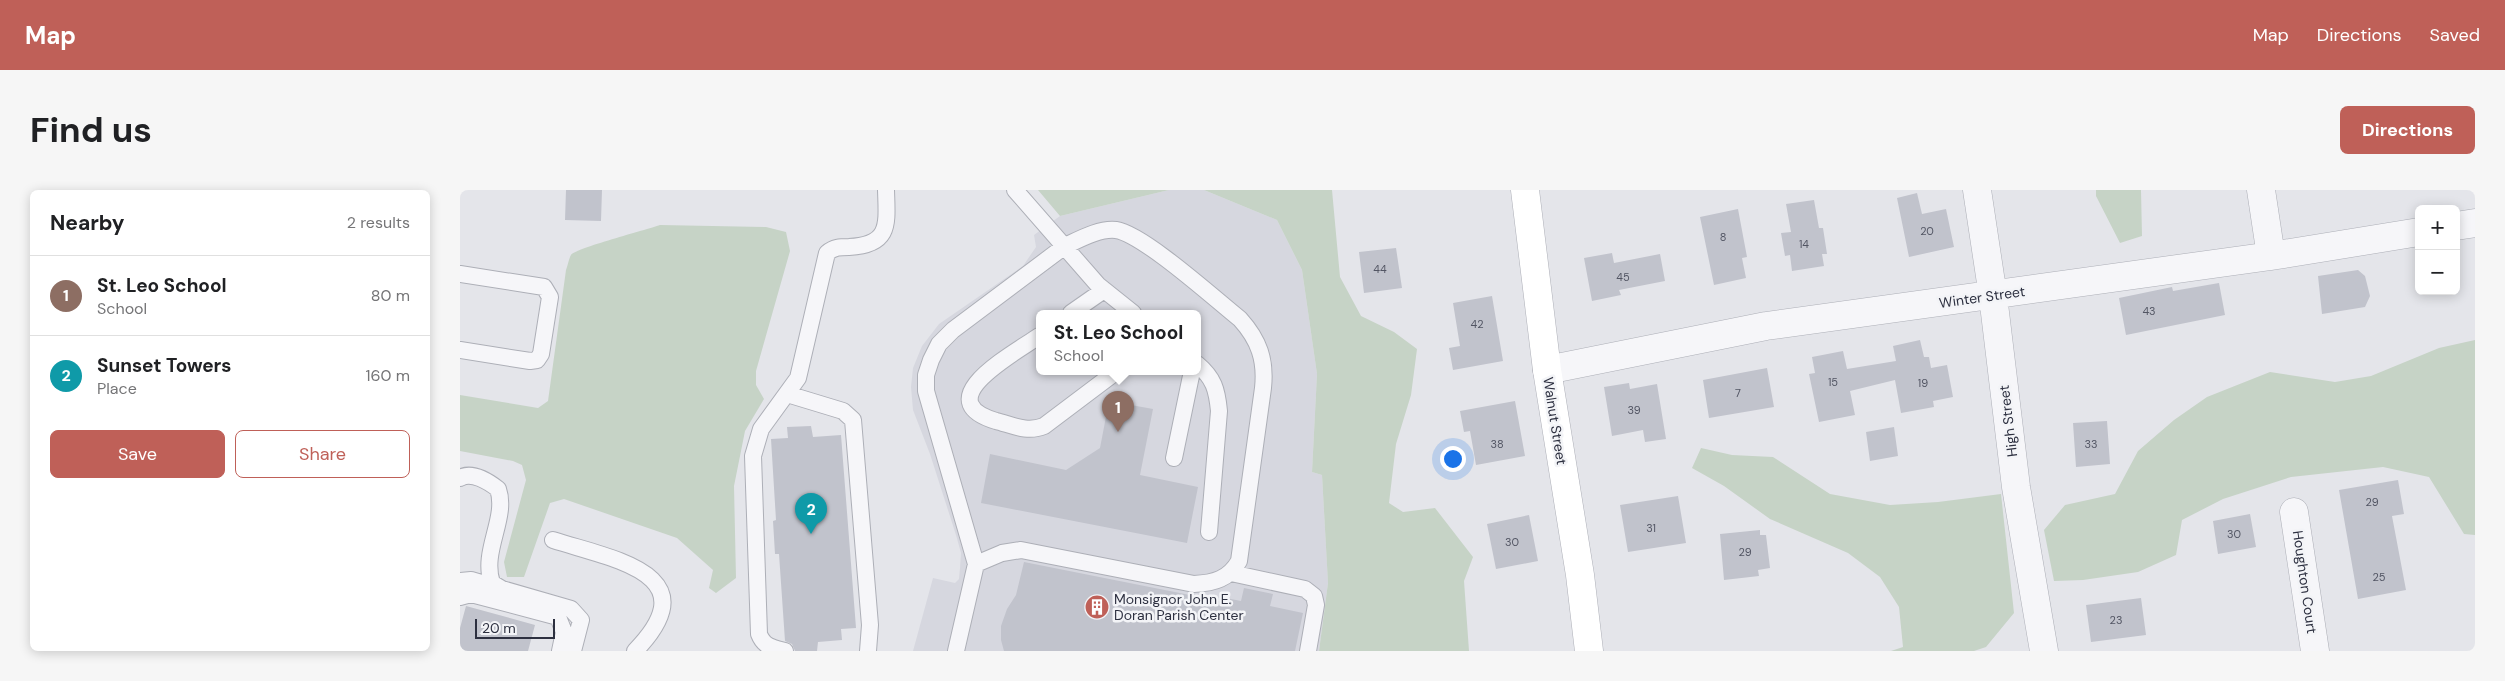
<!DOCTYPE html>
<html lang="en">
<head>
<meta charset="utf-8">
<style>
  body { margin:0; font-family:"DM Sans",sans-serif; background:#f6f6f6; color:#202124 }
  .controls { position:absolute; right:15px; top:15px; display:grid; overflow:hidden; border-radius:8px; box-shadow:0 2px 12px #0003 }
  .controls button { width:45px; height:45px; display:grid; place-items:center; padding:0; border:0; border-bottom:1px solid #e0e0e0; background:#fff; color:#202124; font:25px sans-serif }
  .scale { position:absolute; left:15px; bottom:12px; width:80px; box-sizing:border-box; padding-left:5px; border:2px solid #2d3040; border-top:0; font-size:14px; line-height:18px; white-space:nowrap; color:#2d3040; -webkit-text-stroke:4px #f3f4f7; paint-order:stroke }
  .you { position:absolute; left:992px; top:268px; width:18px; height:18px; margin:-12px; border:4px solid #fff; border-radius:50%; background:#1a73e8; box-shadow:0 0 0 8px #1a73e833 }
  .badge { display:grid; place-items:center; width:32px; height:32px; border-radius:50%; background:#bf6058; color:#fff; font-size:16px; font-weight:700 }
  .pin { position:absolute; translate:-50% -41px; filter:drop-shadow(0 1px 2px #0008) }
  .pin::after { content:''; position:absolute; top:26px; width:18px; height:15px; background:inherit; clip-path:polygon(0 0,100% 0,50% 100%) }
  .popup { position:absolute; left:576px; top:120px; width:165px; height:65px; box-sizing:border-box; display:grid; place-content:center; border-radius:8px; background:#fff; filter:drop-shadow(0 1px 4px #0005); font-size:16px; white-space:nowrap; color:#757577 }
  .popup b { font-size:19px; color:#202124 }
  .popup::after { content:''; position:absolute; left:50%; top:100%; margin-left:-10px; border:10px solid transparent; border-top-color:#fff }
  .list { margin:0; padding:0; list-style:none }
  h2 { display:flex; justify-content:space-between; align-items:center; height:65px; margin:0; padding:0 20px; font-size:21px }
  h2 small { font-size:16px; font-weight:400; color:#757577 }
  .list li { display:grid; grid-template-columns:32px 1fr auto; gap:15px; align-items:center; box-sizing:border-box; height:80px; padding:0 20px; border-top:1px solid #e0e0e0 }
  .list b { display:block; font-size:19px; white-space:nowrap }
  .list p { margin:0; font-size:16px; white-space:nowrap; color:#757577 }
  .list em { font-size:16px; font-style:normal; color:#757577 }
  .actions { display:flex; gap:10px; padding:15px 20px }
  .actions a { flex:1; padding:11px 0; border:1px solid #bf6058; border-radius:8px; text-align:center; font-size:18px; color:#bf6058 }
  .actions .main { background:#bf6058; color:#fff }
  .map { position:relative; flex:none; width:2015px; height:461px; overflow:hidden; border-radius:8px }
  header { display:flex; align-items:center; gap:30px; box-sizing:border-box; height:70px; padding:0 25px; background:#bf6058; color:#fff }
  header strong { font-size:24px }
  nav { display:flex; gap:28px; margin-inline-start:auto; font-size:18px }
  .intro { display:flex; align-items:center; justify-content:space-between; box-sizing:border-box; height:120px; padding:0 30px }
  h1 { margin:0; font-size:35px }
  .button { padding:12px 22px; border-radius:8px; background:#bf6058; color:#fff; font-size:18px; font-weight:700 }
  main { display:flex; gap:30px; padding:0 30px }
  aside { flex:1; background:#fff; border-radius:8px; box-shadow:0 2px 12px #0003 }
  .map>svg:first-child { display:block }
  .built { fill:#d6d7df; fill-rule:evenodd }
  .green { fill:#c6d3c6 }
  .building { fill:#c1c3cc }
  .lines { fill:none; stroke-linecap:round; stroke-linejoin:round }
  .lane-casing { stroke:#adafb7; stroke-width:18 }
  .street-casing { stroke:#adafb7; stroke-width:29 }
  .secondary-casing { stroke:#adafb7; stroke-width:29 }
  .lane { stroke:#f6f6f9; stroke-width:16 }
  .street { stroke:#f6f6f9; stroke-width:28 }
  .secondary { stroke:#fff; stroke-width:28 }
  .labels { text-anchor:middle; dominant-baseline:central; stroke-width:5; stroke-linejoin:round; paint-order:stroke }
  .number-label { font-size:11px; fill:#525563 }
  .street-label { font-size:14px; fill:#2d3040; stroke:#f3f4f7 }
  .poi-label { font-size:14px; fill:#2d3040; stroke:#f3f4f7; text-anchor:start }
</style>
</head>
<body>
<header>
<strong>Map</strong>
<nav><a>Map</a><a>Directions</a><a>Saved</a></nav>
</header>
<div class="intro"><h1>Find us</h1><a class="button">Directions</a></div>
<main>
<aside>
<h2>Nearby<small>2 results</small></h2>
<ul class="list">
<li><span class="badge" style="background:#8d6e63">1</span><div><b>St. Leo School</b><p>School</p></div><em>80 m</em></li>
<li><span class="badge" style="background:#0f9aa8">2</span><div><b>Sunset Towers</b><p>Place</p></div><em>160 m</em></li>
</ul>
<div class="actions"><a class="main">Save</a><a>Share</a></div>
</aside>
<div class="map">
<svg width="2015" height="461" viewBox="0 0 2015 461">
  <rect width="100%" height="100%" fill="#e4e5ea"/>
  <!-- built -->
  <path class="built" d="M709,0H744L817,30L842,80L857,184L852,282L862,285L868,393L859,461H453L473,388L495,393L499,389L500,378L501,363L496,345L470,264L453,220L451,197L453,178L462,156L479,134L563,76L576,57L574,45L600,26ZM579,123H737V181H579Z"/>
  <!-- green -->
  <path class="green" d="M578,0H709L600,26Z
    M744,0H872L880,87L901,126L934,142L957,159L951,205L936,254L929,313L943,322L975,318L1013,367L1004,391L1009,461H859L868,393L862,285L852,282L857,184L842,80L817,30Z
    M1636,0H1681L1682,46L1660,53L1636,6Z
    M200,35L306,37L326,42L330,61L296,181V195L304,209L285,241L274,296L276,388L256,403L249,398L253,380L217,348L104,309L90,313L64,387H47L44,372L66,290L62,275L53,271L0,261V205L78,218L88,211L106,80C108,75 109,68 111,65C116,58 186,40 200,35Z
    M2015,150V345L2004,344L1969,287L1923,277L1831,287L1763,309L1722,330L1716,365L1678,382L1623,390L1594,391L1584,340L1605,315L1655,304L1678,261L1714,230L1747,207L1810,182L1875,192L1911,186L1979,158Z
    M1241,258L1272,265L1313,267L1370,304L1430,315L1478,312L1541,304L1554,423L1526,457L1514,461H1431L1443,457L1439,417L1420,387L1388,363L1310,329L1264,296L1232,278Z"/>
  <!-- building -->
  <path class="building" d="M106,0H142L141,31L105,30Z
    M1457,3L1462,24L1486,19L1494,57L1449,67L1437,8Z
    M1354,10L1359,38H1363L1367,64H1362L1364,76L1332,81L1330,65L1325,66L1321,43L1331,42L1326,14Z
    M1278,19L1287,67L1282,68L1286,88L1254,95L1240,27Z
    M936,58L942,98L904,103L899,62Z
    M1152,63L1154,73L1200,64L1205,91L1159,100L1161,105L1132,111L1124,68Z
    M1898,80L1905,86L1910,106L1905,117L1862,124L1858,86Z
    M1759,93L1765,125L1666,145L1659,108L1712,97L1713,101Z
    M1032,106L1043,171L993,180L989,158L1000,156L993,113Z
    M1460,150L1464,167H1469L1471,178L1487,175L1493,207L1473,211L1474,217L1441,223L1435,190L1390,201L1395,225L1359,232L1349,184L1355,183L1352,167L1383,161L1387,179L1436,171L1433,156Z
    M1307,178L1314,217L1249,228L1243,190Z
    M1169,193L1170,199L1197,194L1206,249L1185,252L1183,240L1152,246L1144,197Z
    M649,211L693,219L680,285L738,297L727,353L521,313L530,264L606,280L640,258Z
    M1055,211L1065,266L1016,275L1010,241L1004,242L1000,221Z
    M1647,231L1650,274L1616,277L1613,233Z
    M351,236L353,247L381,245L396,438L381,439L382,450L358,452L357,461H335L332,454L325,451L319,364H315L313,331L316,330L311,249L328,248L327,237Z
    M1434,237L1438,266L1410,271L1406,242Z
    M1938,290L1944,324L1932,326L1946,400L1898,409L1879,300Z
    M1218,306L1226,353L1168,362L1160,315Z
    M1790,324L1796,357L1758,364L1753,331Z
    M1069,325L1078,371L1036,379L1027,334Z
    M1300,340V345H1306L1310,378L1298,380L1299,386L1264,390L1260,344Z
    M564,372L765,412L766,408L781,411L784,398L813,404L810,416L843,423L835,461H544L541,450V436L547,419L556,405Z
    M1681,408L1686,445L1631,452L1626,415Z
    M6,416L75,435L68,461H0V438Z"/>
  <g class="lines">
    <defs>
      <path id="lane" d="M555,0L638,95L673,123
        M0,84L84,97L90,107L81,164L77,170L70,171L0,160
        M611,123L644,100
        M579,146C555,163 466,210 536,231C552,235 567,243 584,236L657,181
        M737,174C754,188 757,200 759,221L749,342
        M327,204L383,221L393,230L410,435L408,461
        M714,268L732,181
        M0,288C12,281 29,292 38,299C48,328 21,361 32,393L42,399
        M93,350C151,369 251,383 175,461
        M771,383L845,399L854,406L856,415L848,461
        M0,391L11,390L111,419L121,430L113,461
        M0,407L11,404L98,427L104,442L100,461
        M325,461C313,458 304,457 299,444L293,266L301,239L338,188L367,63C374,57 380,57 389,57C431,55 427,34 426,0
        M496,461L516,374L466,201V185L471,170L479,154L493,140L605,56C620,49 640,38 656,40C683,44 755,109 780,129C799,150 806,170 803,198L779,371C769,389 754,393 734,394L561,360L542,363L516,374"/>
      <path id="street" d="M1517,0L1533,106L1556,297L1584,461
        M1801,0L1811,66
        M1996,36L2015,33
        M1087,180L1306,136L1811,66L1959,42
        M1834,322L1855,461"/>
      <path id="secondary" d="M1065,0L1087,180L1120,385L1129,461"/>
    </defs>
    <!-- lane casing -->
    <use href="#lane" class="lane-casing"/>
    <!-- street casing -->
    <use href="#street" class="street-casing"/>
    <!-- secondary casing -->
    <use href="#secondary" class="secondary-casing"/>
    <!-- lane -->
    <use href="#lane" class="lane"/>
    <!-- street -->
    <use href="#street" class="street"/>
    <!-- secondary -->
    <use href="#secondary" class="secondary"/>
  </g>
  <!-- icons -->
  <defs>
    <symbol id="building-disc" viewBox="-11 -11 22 22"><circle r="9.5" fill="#bf6058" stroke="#f3f4f7"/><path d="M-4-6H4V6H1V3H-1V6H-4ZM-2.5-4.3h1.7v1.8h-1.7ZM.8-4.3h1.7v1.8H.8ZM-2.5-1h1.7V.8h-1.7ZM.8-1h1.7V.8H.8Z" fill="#fff"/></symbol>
  </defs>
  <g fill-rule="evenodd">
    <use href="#building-disc" x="623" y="403" width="28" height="28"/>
  </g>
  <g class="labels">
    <!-- number labels -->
    <g class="number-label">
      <text x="1467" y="41">20</text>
      <text x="1263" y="47">8</text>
      <text x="1344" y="54">14</text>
      <text x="920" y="79">44</text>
      <text x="1163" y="87">45</text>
      <text x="1689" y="121">43</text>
      <text x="1017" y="134">42</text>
      <text x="1373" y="192">15</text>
      <text x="1463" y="193">19</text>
      <text x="1278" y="203">7</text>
      <text x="1174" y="220">39</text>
      <text x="1037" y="254">38</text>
      <text x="1631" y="254">33</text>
      <text x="1912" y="312">29</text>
      <text x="1191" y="338">31</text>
      <text x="1774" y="344">30</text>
      <text x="1052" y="352">30</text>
      <text x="1285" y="362">29</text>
      <text x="1919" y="387">25</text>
      <text x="1656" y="430">23</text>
    </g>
    <!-- street labels -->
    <g class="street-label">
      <text transform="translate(1522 107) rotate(-8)">Winter Street</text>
      <text transform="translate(1095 231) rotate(81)">Walnut Street</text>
      <text transform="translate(1548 231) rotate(-97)">High Street</text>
      <text transform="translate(1845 392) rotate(82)">Houghton Court</text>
    </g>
    <!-- poi labels -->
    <g class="poi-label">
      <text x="654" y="409">Monsignor John E.<tspan x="654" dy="16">Doran Parish Center</tspan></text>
    </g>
  </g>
</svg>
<div class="controls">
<button>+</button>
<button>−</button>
</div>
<div class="scale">20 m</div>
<div class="you"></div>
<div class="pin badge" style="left:658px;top:242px;background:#8d6e63">1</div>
<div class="popup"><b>St. Leo School</b>School</div>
<div class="pin badge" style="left:351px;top:344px;background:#0f9aa8">2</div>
</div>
</main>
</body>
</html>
